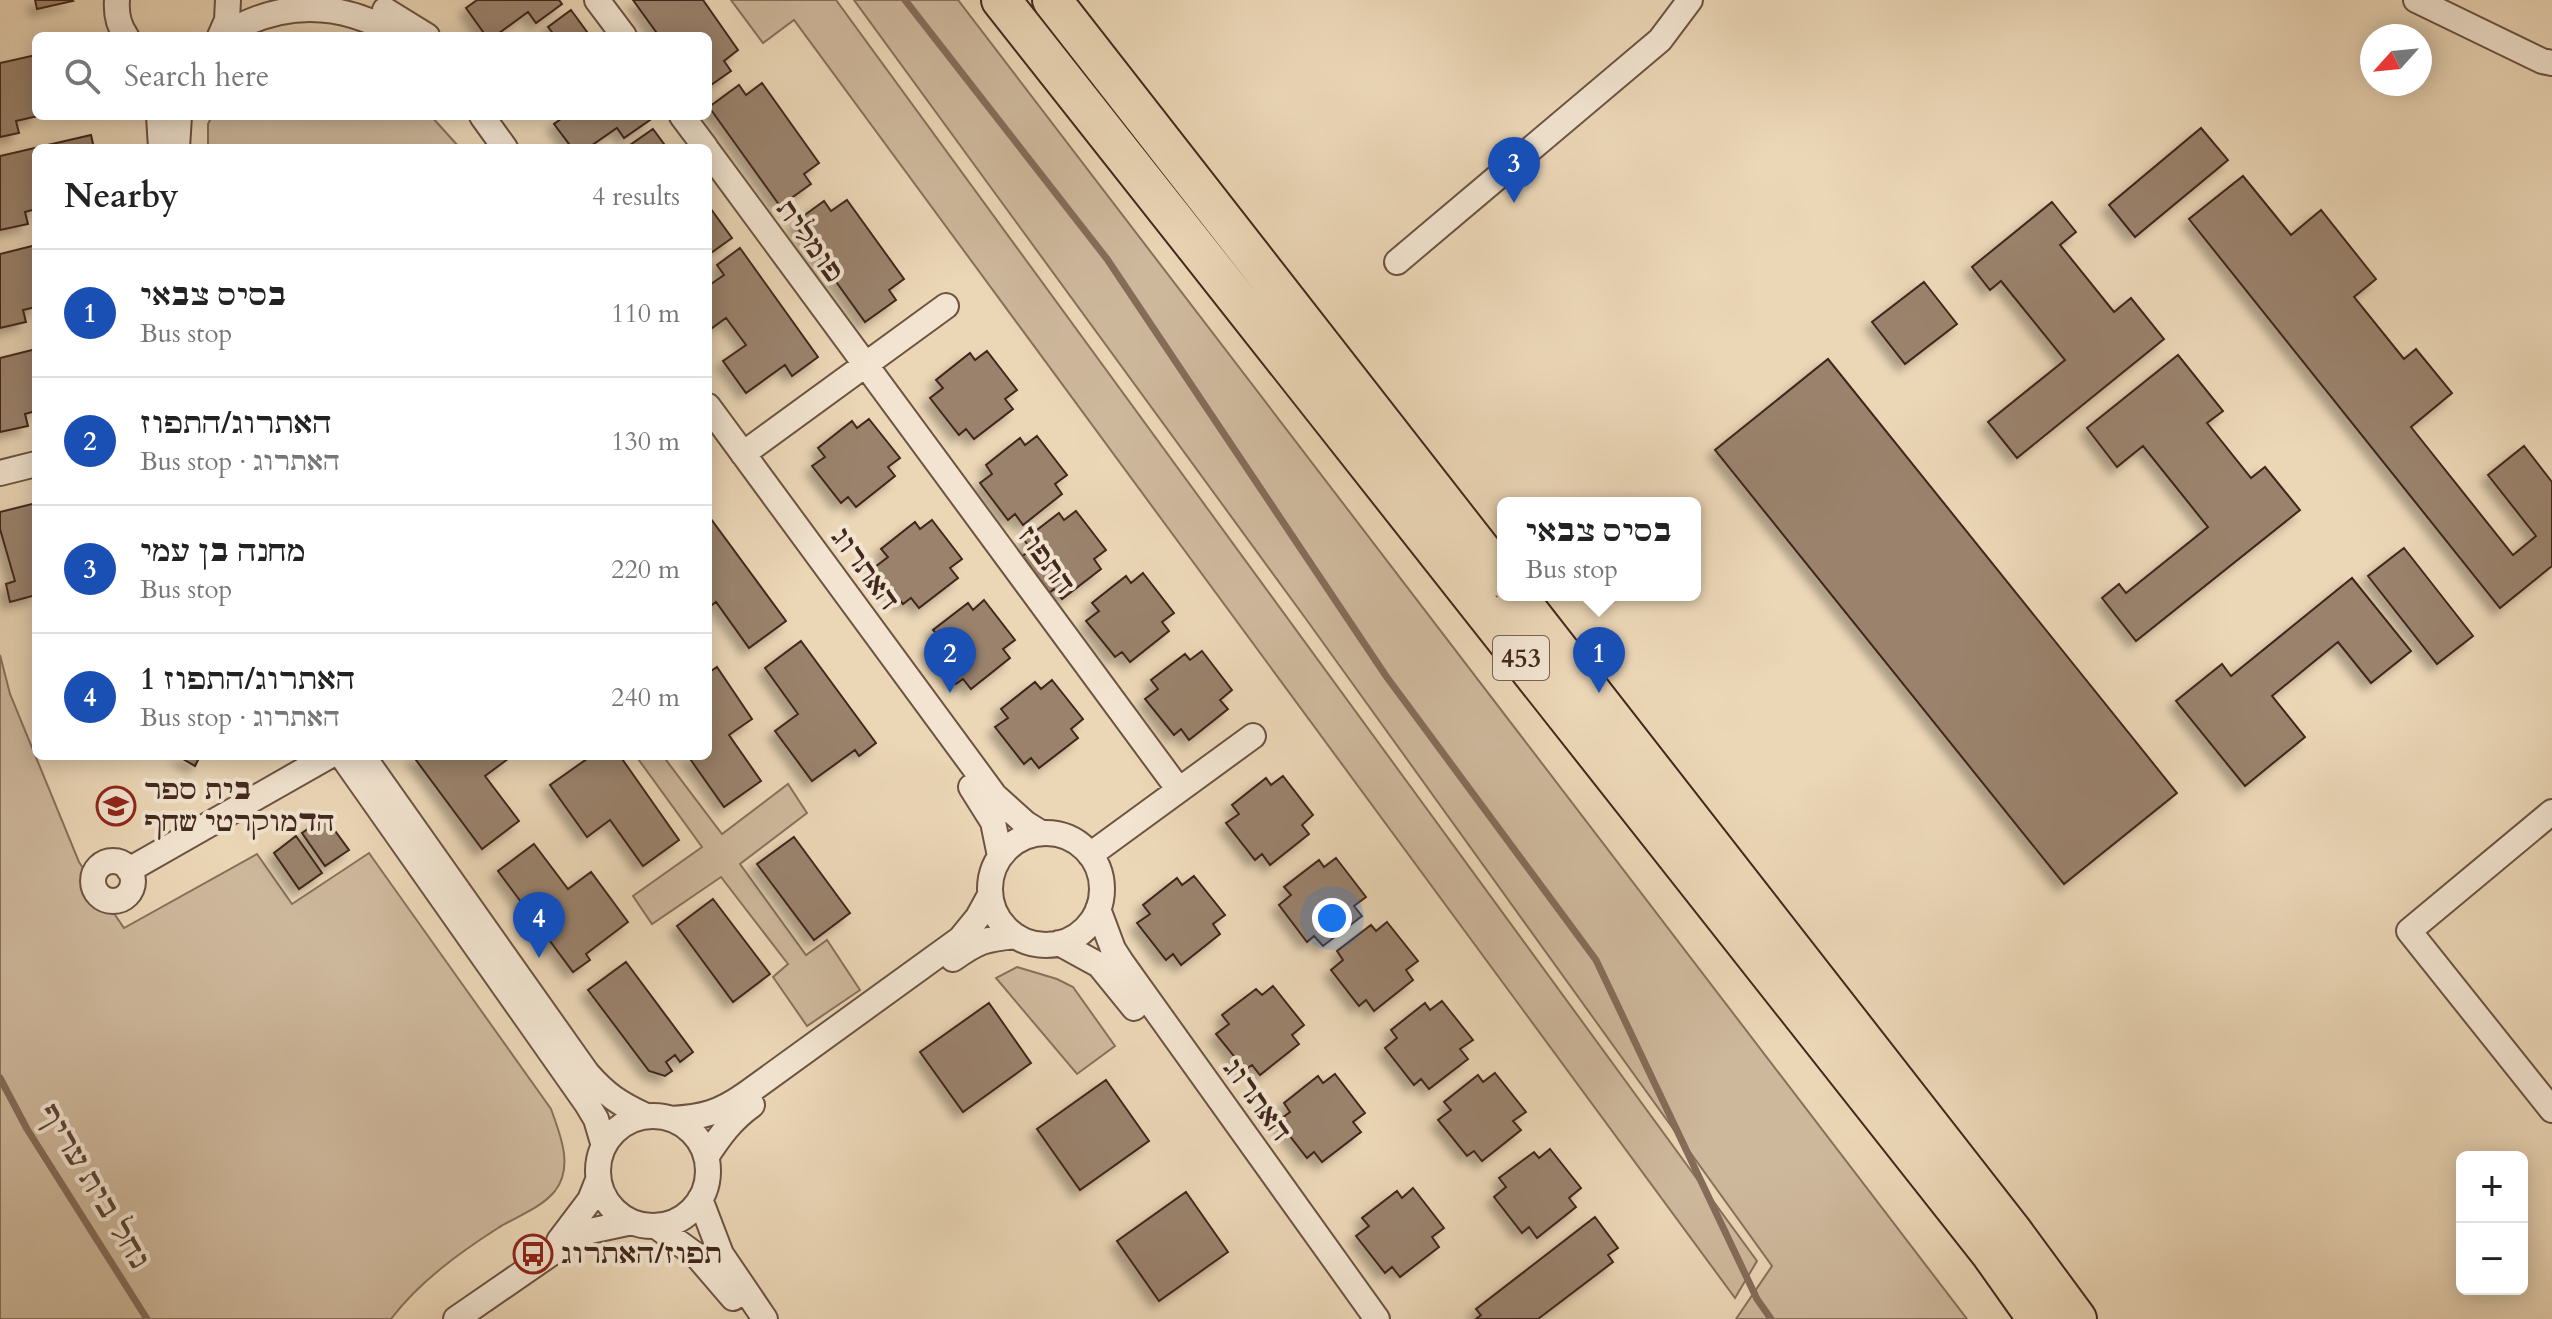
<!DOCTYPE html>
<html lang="en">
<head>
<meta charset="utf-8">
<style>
  body { margin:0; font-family:Cardo,"Frank Ruhl Libre",serif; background:#f2f2f2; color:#222 }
  .controls { position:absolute; right:24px; bottom:24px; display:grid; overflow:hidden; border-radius:12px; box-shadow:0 4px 20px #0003 }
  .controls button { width:72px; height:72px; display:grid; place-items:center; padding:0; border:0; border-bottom:2px solid #e0e0e0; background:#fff; color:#222; font:40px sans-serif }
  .compass { position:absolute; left:2360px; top:24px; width:72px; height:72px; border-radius:50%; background:#fff; box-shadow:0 4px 20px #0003; rotate:243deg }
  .you { position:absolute; left:1332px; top:918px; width:28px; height:28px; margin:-20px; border:6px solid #fff; border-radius:50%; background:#1a73e8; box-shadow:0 0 0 12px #1a73e833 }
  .badge { display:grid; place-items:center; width:52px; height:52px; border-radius:50%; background:#0b8043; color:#fff; font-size:26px; font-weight:700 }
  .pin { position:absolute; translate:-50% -66px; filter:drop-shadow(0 2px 4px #0008) }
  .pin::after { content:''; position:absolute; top:42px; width:28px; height:24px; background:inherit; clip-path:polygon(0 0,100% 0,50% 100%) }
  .popup { position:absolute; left:1497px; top:497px; width:204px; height:104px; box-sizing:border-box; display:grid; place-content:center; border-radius:12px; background:#fff; filter:drop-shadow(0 2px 6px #0005); font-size:26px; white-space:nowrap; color:#767676 }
  .popup b { font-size:30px; color:#222 }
  .popup::after { content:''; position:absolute; left:50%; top:100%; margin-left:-16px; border:16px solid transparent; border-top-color:#fff }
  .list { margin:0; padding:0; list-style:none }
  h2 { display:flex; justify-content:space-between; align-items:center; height:104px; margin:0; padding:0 32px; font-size:34px }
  h2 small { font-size:26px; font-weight:400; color:#767676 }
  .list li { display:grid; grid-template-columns:52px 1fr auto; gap:24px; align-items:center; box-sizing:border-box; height:128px; padding:0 32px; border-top:2px solid #e0e0e0 }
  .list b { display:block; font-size:30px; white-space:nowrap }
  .list p { margin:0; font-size:26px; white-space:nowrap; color:#767676 }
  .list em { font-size:26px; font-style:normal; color:#767676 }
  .icon { flex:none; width:44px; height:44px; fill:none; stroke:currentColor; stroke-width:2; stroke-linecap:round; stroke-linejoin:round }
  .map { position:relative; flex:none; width:2552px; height:1319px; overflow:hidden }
  .search { position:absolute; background:#fff; box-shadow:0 4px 20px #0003; left:32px; top:32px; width:680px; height:88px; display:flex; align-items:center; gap:20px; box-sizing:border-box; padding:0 28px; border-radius:12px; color:#767676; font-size:30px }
  .panel { position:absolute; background:#fff; box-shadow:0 4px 20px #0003; left:32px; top:144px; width:680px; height:616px; border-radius:12px }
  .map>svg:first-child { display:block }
  .green { fill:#ceb89c; stroke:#88705c; stroke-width:2 }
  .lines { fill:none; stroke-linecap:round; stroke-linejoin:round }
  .stream { stroke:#856c59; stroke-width:7 }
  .building { fill:#9a826c; stroke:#42271c; stroke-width:2; filter:url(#shadow) }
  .street-casing { stroke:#6c5342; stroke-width:28 }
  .primary-casing { stroke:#42271c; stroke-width:42 }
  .street { stroke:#f2e4d0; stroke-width:24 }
  .primary { stroke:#ebd6b6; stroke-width:38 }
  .labels { text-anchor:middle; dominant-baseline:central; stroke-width:8; stroke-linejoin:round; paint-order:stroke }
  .shield { fill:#f2e4d0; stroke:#776052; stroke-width:2 }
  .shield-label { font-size:26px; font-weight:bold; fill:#42271c }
  .street-label { font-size:28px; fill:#42271c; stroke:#f2e4d0 }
  .poi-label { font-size:28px; font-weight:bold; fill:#42271c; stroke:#f2e4d0; text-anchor:start }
  .water-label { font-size:30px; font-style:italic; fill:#5e4436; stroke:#f2e4d0 }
</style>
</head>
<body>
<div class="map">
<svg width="2552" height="1319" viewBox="0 0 2552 1319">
  <defs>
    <filter id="shadow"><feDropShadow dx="-7" dy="7" stdDeviation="4" flood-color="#0004"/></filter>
  </defs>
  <rect width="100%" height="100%" fill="#ebd6b6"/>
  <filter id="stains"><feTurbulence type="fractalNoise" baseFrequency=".0025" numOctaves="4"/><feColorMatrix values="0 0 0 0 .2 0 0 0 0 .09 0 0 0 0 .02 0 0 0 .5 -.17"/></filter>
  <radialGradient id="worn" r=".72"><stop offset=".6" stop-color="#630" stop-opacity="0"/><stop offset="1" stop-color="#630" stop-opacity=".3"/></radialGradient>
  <!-- green -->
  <path class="green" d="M731,0H836L1757,1261L1735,1298L794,20L763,43Z
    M854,0H958L1967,1319H1736L1772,1266L1306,619Z
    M212,116H431L460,148H208V124Z
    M0,655L10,694L79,862L124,928L257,854L292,904L369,853L551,1109C560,1134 574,1167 555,1191C540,1209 517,1216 498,1228C459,1253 419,1282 391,1319H0Z
    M636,756H663L722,834L788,784L807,813L740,864L806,955L827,940L860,990L807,1026L773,977L788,964L721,877L652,924L633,896L702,847Z
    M1017,967L1057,979L1073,987L1115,1046L1077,1074L996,978Z"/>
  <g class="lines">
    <!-- stream -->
    <path class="stream" d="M905,0L1107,259L1386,676L1596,960L1757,1299L1771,1319
      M0,1078L27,1129L147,1319"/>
  </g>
  <!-- building -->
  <path class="building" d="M35,0H72L73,1L37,9Z
    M477,0H559L562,4L536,23L528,12L495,36H486L466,8Z
    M633,0H703L738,50L724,61L731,71L708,87V36H659Z
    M571,10L590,36H555L548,27Z
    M36,55V116H38L16,121L19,133L0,137V63Z
    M762,83L819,163L804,174L811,184L780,206L709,107L739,85L746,95Z
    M565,116H647L650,120L624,138L617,128L588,148H572L554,124Z
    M2201,128L2228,160L2135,237L2109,205Z
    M653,129L667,148H632L630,145Z
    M91,135L94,148H36V209L25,212L28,224L0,230V156Z
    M2243,176L2291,235L2321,210L2376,279L2354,297L2404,359L2416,349L2452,393L2411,427L2513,555L2536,536L2488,475L2524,446L2552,482V566L2500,608L2189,219Z
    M847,200L904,279L889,290L896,300L865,322L794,223L824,201L831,211Z
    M2052,202L2076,232L2060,245L2114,312L2131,298L2164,339L2017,458L1988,422L2065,360L2001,281L1990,290L1972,267Z
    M708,205L732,238L708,255Z
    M36,245V307L23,310L26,322L0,328V254Z
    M740,248L818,357L792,376L785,365L746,393L723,361L746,345L726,318L708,331V286L724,275L717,265Z
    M1924,282L1957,324L1905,364L1872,322Z
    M36,349V411L25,414L28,426L0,432V358Z
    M987,351L1017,390L1005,399L1013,409L974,439L966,429L959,435L930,398L943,388L936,380L970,353L975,360Z
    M2178,355L2223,411L2207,423L2251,478L2265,467L2300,510L2136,641L2102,598L2119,584L2126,593L2208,527L2143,446L2117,467L2087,428Z
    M1828,359L2177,793L2064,884L1715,450Z
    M869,419L900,458L888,467L895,476L856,507L848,497L841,503L812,466L825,457L818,448L852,421L857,428Z
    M1037,436L1067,475L1055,484L1062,494L1023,525L1015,514L1008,520L980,483L992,474L986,465L1020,438L1025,445Z
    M36,503V595L10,602L6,584L15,581L0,529V512Z
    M1076,511L1106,550L1094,559L1101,569L1062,599L1054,589L1047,595L1019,559L1031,549L1024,540L1059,513L1064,520Z
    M711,519L786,621L749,648L716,602L708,608V521Z
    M932,520L962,559L950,568L958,578L919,608L911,598L903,604L875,567L888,557L881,549L915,522L920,529Z
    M2404,548L2473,636L2437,664L2368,576Z
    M1143,573L1174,613L1162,622L1169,631L1130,662L1122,652L1115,657L1086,621L1099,611L1092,603L1126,576L1131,583Z
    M2352,578L2411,651L2371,683L2338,642L2272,696L2305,737L2245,786L2176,701L2222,664L2231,676Z
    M984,600L1015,640L1003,649L1010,658L971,689L963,679L956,684L928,648L940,638L933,630L968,603L973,610Z
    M801,641L876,743L859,756L855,750L812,781L775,731L798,714L765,668Z
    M1202,651L1232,690L1220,700L1228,709L1189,740L1181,729L1174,735L1145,699L1158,689L1151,680L1185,654L1190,660Z
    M717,667L752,719L729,735L761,781L724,807L688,756H708V673Z
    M1052,680L1083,719L1071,729L1078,738L1039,768L1031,758L1024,764L995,727L1008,718L1001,709L1035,682L1041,689Z
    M178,756H200L195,766Z
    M413,756H505L508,759L485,776L519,821L482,849Z
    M591,756H620L679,840L643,866L610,820L587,837L550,785Z
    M1283,776L1313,815L1302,825L1309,834L1270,865L1262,854L1255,860L1226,823L1239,814L1232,805L1266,778L1271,785Z
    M325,817L349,850L325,866L302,833Z
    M296,836L322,873L299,889L274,853Z
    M794,837L850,913L814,940L757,864Z
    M534,844L568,889L591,872L628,922L586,954L590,960L573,972L498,871Z
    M1336,858L1366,897L1354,906L1362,916L1323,946L1314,936L1307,942L1279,905L1291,895L1284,887L1319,860L1324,867Z
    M1194,876L1225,915L1213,924L1220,934L1181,965L1173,954L1166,960L1137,923L1150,914L1143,905L1177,878L1182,885Z
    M713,899L770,974L733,1002L677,926Z
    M1387,922L1418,961L1406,970L1413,980L1374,1011L1366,1000L1359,1006L1331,970L1343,960L1337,951L1371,925L1376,931Z
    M626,962L693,1052L680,1062L675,1055L666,1062L672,1071L665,1076L649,1071L588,990Z
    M1273,986L1304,1025L1292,1035L1299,1044L1260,1075L1252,1065L1245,1070L1216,1034L1229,1024L1222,1015L1256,989L1262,995Z
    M1442,1001L1473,1040L1460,1049L1468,1059L1429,1089L1421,1079L1414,1085L1385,1048L1397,1038L1391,1030L1425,1003L1430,1010Z
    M989,1003L1031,1063L963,1112L920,1052Z
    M1495,1073L1526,1112L1513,1121L1521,1130L1482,1161L1474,1151L1467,1156L1438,1120L1451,1110L1444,1102L1478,1075L1483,1082Z
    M1335,1074L1365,1113L1353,1122L1361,1132L1322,1162L1314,1152L1307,1158L1278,1121L1290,1112L1284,1103L1318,1076L1323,1083Z
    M1106,1080L1149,1141L1080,1190L1037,1129Z
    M1550,1149L1581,1188L1569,1198L1576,1207L1537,1238L1529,1227L1522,1233L1494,1197L1506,1187L1499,1178L1534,1152L1539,1158Z
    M1413,1188L1444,1228L1432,1237L1439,1247L1400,1277L1392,1267L1385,1273L1356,1236L1369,1226L1362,1218L1397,1191L1402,1198Z
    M1186,1192L1228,1252L1159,1301L1117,1241Z
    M1595,1217L1618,1248L1608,1255L1613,1262L1538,1319H1476L1481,1315L1476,1309Z"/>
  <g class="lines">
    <defs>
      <path id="street" d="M117,0C116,13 118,25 126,36
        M597,0L624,36
        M2416,0L2542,61L2552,63
        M385,10L427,36
        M220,36L227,20L228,0
        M222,36C280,0 340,0 399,36
        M159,116L161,148
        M482,116L505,148
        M682,116L706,148
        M177,148L179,116
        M708,151L1179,790
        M1397,262L1660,40L1690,0
        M708,406L995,796L1025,823L1041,833
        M743,454L946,306
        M0,473L36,464
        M342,756L587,1104L596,1119L604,1146
        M363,756L587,1073C606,1095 620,1104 646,1116
        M971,787L993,822L1000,856
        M2552,812L2409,931L2552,1110
        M990 889a56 56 0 1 1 112 0a56 56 0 1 1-112 0Z
        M1090,855L1253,736
        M93 881a20 20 0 1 1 40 0a20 20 0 1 1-40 0Z
        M129,870L329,756
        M1098,909L1113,949L1122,963L1377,1319
        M1059,943L1099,965L1134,1008
        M953,959C978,941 985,939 1016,936
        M598 1171a55 55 0 1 1 110 0a55 55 0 1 1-110 0Z
        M671,1119C703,1117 719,1113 746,1094L960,939L978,917L990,895
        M706,1157C720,1136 731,1120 752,1105
        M700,1199L721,1254L765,1319
        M656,1226L697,1256L733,1298
        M559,1241L590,1200L598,1180
        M456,1319L572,1239L590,1231L632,1222"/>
      <path id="primary" d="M1001,0L1991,1254L2037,1319
        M1052,0L1503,578
        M1516,595L2013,1232L2077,1319"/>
    </defs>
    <!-- street casing -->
    <use href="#street" class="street-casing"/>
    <!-- primary casing -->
    <use href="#primary" class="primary-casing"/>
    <!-- street -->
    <use href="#street" class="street"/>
    <!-- primary -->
    <use href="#primary" class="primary"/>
  </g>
  <!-- icons -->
  <defs>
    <symbol id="school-ring" viewBox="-11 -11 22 22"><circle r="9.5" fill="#f2e4d0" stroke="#8f2418" stroke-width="1.5"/><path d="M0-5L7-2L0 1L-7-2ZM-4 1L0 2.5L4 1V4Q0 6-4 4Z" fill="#8f2418"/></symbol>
    <symbol id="bus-ring" viewBox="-11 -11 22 22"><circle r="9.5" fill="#f2e4d0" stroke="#8f2418" stroke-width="1.5"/><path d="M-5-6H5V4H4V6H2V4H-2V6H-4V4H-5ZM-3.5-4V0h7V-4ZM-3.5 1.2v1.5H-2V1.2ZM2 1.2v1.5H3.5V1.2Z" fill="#8f2418"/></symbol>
  </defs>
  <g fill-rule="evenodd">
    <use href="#school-ring" x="94" y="784" width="44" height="44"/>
    <use href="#bus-ring" x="511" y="1232" width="44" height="44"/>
  </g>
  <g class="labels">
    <!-- shield labels -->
    <rect class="shield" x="1493" y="636" width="56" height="44" rx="6"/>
    <g class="shield-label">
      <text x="1521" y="658">453</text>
    </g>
    <!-- street labels -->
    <g class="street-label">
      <text transform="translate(810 241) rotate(54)">פומלית</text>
      <text transform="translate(1046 560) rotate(54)">התפוז</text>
      <text transform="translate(865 569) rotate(54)">האתרוג</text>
      <text transform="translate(1257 1100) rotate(54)">האתרוג</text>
    </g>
    <!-- poi labels -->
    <g class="poi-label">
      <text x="144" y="790">בית ספר<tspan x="144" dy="32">הדמוקרטי שחף</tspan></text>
      <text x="561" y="1254">תפוז/האתרוג</text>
    </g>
    <!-- water labels -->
    <g class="water-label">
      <text transform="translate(94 1186) rotate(59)">נחל בית עריף</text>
    </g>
  </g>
  <rect width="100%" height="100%" filter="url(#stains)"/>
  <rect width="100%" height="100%" fill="url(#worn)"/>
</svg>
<div class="controls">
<button>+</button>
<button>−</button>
</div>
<svg class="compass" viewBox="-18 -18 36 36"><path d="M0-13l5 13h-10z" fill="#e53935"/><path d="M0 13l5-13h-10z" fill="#767676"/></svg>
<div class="you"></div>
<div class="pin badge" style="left:1599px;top:693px;background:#1a4fb4">1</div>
<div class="popup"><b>בסיס צבאי</b>Bus stop</div>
<div class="pin badge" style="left:950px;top:693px;background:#1a4fb4">2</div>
<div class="pin badge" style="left:1514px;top:203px;background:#1a4fb4">3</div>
<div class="pin badge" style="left:539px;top:958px;background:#1a4fb4">4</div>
<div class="search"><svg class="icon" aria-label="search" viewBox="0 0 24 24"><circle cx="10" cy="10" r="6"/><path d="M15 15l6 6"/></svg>Search here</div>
<section class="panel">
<h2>Nearby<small>4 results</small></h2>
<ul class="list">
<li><span class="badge" style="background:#1a4fb4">1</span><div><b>בסיס צבאי</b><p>Bus stop</p></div><em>110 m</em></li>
<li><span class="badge" style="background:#1a4fb4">2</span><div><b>האתרוג/התפוז</b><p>Bus stop · האתרוג</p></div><em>130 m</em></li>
<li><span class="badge" style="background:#1a4fb4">3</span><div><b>מחנה בן עמי</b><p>Bus stop</p></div><em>220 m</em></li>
<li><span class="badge" style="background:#1a4fb4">4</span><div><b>האתרוג/התפוז 1</b><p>Bus stop · האתרוג</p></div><em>240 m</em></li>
</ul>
</section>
</div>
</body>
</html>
